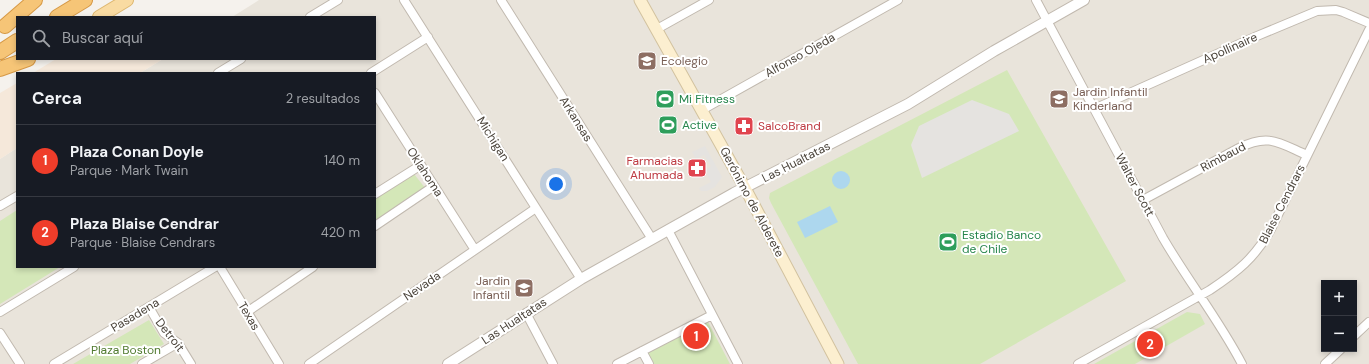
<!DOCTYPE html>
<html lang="es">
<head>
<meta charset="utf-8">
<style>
  body { margin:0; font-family:"DM Sans",sans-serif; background:#242831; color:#f1f3f6 }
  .controls { position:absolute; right:12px; bottom:12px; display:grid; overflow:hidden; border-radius:0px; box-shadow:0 2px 6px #0003 }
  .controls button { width:36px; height:36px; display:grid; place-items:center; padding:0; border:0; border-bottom:1px solid #363941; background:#171b24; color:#f1f3f6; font:20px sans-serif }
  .you { position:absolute; left:556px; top:184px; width:14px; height:14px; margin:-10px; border:3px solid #fff; border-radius:50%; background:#1a73e8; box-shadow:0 0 0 6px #1a73e833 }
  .badge { display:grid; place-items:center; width:26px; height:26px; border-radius:50%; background:#ef3d2a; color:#fff; font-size:13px; font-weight:700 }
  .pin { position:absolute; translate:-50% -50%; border:2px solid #fff; box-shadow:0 1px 4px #0006 }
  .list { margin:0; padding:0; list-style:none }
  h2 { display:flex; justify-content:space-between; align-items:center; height:52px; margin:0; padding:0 16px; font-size:17px }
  h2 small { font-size:13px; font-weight:400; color:#9ea1a6 }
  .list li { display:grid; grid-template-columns:26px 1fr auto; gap:12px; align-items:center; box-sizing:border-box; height:72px; padding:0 16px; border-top:1px solid #363941 }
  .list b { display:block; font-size:15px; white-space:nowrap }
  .list p { margin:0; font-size:13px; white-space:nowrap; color:#9ea1a6 }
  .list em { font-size:13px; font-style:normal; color:#9ea1a6 }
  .icon { flex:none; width:22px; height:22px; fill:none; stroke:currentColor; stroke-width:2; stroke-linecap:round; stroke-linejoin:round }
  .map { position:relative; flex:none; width:1369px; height:364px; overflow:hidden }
  .search { position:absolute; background:#171b24; box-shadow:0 2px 6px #0003; left:16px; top:16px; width:360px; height:44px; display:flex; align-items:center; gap:10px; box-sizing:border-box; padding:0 14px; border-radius:0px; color:#9ea1a6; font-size:15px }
  .panel { position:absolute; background:#171b24; box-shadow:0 2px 6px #0003; left:16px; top:72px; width:360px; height:196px; border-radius:0px }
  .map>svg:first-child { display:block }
  .residential { fill:#e9e4db; fill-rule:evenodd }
  .commercial { fill:#f5e8da }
  .green { fill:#d4e7b8 }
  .parking { fill:#e5e3e0 }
  .water { fill:#add7ee }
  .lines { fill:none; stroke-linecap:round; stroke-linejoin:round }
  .minor-casing { stroke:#c1b9af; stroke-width:10 }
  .tertiary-casing { stroke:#c1b9af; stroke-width:12 }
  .secondary-casing { stroke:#d2c29f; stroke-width:13 }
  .primary-casing { stroke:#deb871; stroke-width:14 }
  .motorway-casing { stroke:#d69946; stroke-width:16 }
  .minor { stroke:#fff; stroke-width:8 }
  .tertiary { stroke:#fff; stroke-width:10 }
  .secondary { stroke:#fcefd0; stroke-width:11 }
  .primary { stroke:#f9dba2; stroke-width:12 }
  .motorway { stroke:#f6c577; stroke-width:14 }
  .labels { text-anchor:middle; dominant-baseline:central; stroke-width:4; stroke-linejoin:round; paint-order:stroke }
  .street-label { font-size:12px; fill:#4a433a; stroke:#fff }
  .education-label { font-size:12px; fill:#785e54; stroke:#fff; text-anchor:start }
  .leisure-label { font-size:12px; fill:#27864d; stroke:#fff; text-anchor:start }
  .health-label { font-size:12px; fill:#be3a42; stroke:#fff; text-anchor:start }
  .park-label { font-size:12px; fill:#507a2f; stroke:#fff }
</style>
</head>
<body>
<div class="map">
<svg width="1369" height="364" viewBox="0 0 1369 364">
  <rect width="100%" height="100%" fill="#f5f2ed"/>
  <!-- residential -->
  <path class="residential" d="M259,0H1369V364H0V159L17,148V267H375V73H140L163,59H375V17H232ZM1324,283H1354V349H1324Z"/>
  <!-- commercial -->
  <path class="commercial" d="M56,59H163L140,73H33Z
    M17,83V148L0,159V93Z"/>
  <!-- green -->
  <path class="green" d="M1007,70L1126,281L980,364H858L771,203L769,198L770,193Z
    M414,174L426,189L375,224V198Z
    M17,210V267H60L0,304V221Z
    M1187,312L1200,314L1205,324L1135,364H1094Z
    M149,320L164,344L130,364H73Z
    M707,320L730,364H653L647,352Z"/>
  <!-- parking -->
  <path class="parking" d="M972,100L1009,114L1019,131L922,178L911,145L919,126Z
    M705,146L722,177L715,187L707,191H701L699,188L711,182L705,171L711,166L704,155L696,159L692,152Z"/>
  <!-- water -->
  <path class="water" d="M832 180a9 9 0 1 1 18 0a9 9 0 1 1-18 0Z
    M830,206L838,222L805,238L797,222Z"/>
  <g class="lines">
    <defs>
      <path id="minor" d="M404,0L581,279
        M501,0L652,239
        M1036,0L1163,238C1188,281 1219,320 1242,364
        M310,17L338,0
        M657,29L709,0
        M218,73L241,59
        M371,73L428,37
        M375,93L475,250
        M1094,109L1257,36L1317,11L1336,10L1343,12L1369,23
        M702,110L898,0
        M375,194L421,165
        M1143,200L1239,148C1269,133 1279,143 1307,155
        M0,206L17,196
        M375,226L434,186
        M668,230L738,364
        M220,267L279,364
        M149,307L164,333L178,343L191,364
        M0,312L74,267
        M247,312L313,267
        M526,313L553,364
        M0,333L20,364
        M1354,336L1369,322
        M642,351L649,364
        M54,364L215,267
        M142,364L178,343
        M309,364L536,208
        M617,364L712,315
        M1078,364L1210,290C1237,272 1255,258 1271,229L1369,30
        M1325,364L1341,349"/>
      <path id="tertiary" d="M448,364L581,279L734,193L908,104L994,51L1084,0"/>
      <path id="secondary" d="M640,0L745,188L838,364"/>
      <path id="primary" d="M99,17L127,0"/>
      <path id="motorway" d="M57,17L85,0
        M5,26L35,0
        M0,52L17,41
        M0,69L28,59"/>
    </defs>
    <!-- minor casing -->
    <use href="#minor" class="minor-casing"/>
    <!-- tertiary casing -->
    <use href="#tertiary" class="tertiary-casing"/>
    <!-- secondary casing -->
    <use href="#secondary" class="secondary-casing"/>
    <!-- primary casing -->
    <use href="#primary" class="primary-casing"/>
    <!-- motorway casing -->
    <use href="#motorway" class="motorway-casing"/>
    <!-- minor -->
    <use href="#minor" class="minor"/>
    <!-- tertiary -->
    <use href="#tertiary" class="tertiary"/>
    <!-- secondary -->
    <use href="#secondary" class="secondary"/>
    <!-- primary -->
    <use href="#primary" class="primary"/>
    <!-- motorway -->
    <use href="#motorway" class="motorway"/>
  </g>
  <!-- icons -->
  <defs>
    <symbol id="school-square" viewBox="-11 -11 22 22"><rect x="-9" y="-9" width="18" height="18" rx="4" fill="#8d6e63" stroke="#fff"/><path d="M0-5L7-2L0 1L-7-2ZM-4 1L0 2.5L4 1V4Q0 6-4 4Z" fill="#fff"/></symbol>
    <symbol id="stadium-square" viewBox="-11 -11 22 22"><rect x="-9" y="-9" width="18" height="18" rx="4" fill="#2e9e5b" stroke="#fff"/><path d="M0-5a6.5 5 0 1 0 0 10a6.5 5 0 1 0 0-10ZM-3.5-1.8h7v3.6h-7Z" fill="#fff"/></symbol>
    <symbol id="pharmacy-square" viewBox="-11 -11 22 22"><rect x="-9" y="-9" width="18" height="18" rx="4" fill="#e0444e" stroke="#fff"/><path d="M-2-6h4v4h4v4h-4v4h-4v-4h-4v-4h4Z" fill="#fff"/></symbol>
  </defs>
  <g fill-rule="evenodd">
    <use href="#school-square" x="636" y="50" width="22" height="22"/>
    <use href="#stadium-square" x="654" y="88" width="22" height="22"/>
    <use href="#school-square" x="1048" y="88" width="22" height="22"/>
    <use href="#stadium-square" x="657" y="114" width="22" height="22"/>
    <use href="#pharmacy-square" x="733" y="115" width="22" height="22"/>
    <use href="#pharmacy-square" x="686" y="157" width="22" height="22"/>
    <use href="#stadium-square" x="937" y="231" width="22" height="22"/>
    <use href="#school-square" x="513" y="277" width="22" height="22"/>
  </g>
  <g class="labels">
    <!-- street labels -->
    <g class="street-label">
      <text transform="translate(1230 48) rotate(-24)">Apollinaire</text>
      <text transform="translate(800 55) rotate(-29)">Alfonso Ojeda</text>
      <text transform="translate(576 119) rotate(58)">Arkansas</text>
      <text transform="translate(493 139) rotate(58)">Michigan</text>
      <text transform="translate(1223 157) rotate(-28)">Rimbaud</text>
      <text transform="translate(796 162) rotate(-27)">Las Hualtatas</text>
      <text transform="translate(425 172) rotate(57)">Oklahoma</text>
      <text transform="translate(1135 185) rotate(62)">Walter Scott</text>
      <text transform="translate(752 202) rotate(62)">Gerónimo de Alderete</text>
      <text transform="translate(1282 204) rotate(-63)">Blaise Cendrars</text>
      <text transform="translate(422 286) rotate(-34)">Nevada</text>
      <text transform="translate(135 315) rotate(-31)">Pasadena</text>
      <text transform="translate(249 316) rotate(59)">Texas</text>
      <text transform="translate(514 321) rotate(-33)">Las Hualtatas</text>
      <text transform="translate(170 335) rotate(52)">Detroit</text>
    </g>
    <!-- education labels -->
    <g class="education-label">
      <text x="661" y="61">Ecolegio</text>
      <text x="1073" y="92">Jardin Infantil<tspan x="1073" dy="14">Kinderland</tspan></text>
      <text x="510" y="281" text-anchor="end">Jardin<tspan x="510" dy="14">Infantil</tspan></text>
    </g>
    <!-- leisure labels -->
    <g class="leisure-label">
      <text x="679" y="99">Mi Fitness</text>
      <text x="682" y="125">Active</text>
      <text x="962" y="235">Estadio Banco<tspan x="962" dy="14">de Chile</tspan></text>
    </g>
    <!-- health labels -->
    <g class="health-label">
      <text x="758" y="126">SalcoBrand</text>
      <text x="683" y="161" text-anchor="end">Farmacias<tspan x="683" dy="14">Ahumada</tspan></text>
    </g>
    <!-- park labels -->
    <g class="park-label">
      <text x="126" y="350">Plaza Boston</text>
    </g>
  </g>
</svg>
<div class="controls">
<button>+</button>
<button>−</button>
</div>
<div class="you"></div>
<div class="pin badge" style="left:696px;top:336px">1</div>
<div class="pin badge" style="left:1150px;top:344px">2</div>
<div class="search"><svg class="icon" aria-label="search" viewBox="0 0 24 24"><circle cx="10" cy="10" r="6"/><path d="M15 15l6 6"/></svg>Buscar aquí</div>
<section class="panel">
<h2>Cerca<small>2 resultados</small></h2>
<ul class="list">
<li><span class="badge">1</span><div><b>Plaza Conan Doyle</b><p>Parque · Mark Twain</p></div><em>140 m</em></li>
<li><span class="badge">2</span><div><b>Plaza Blaise Cendrar</b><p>Parque · Blaise Cendrars</p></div><em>420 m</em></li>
</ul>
</section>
</div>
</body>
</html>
